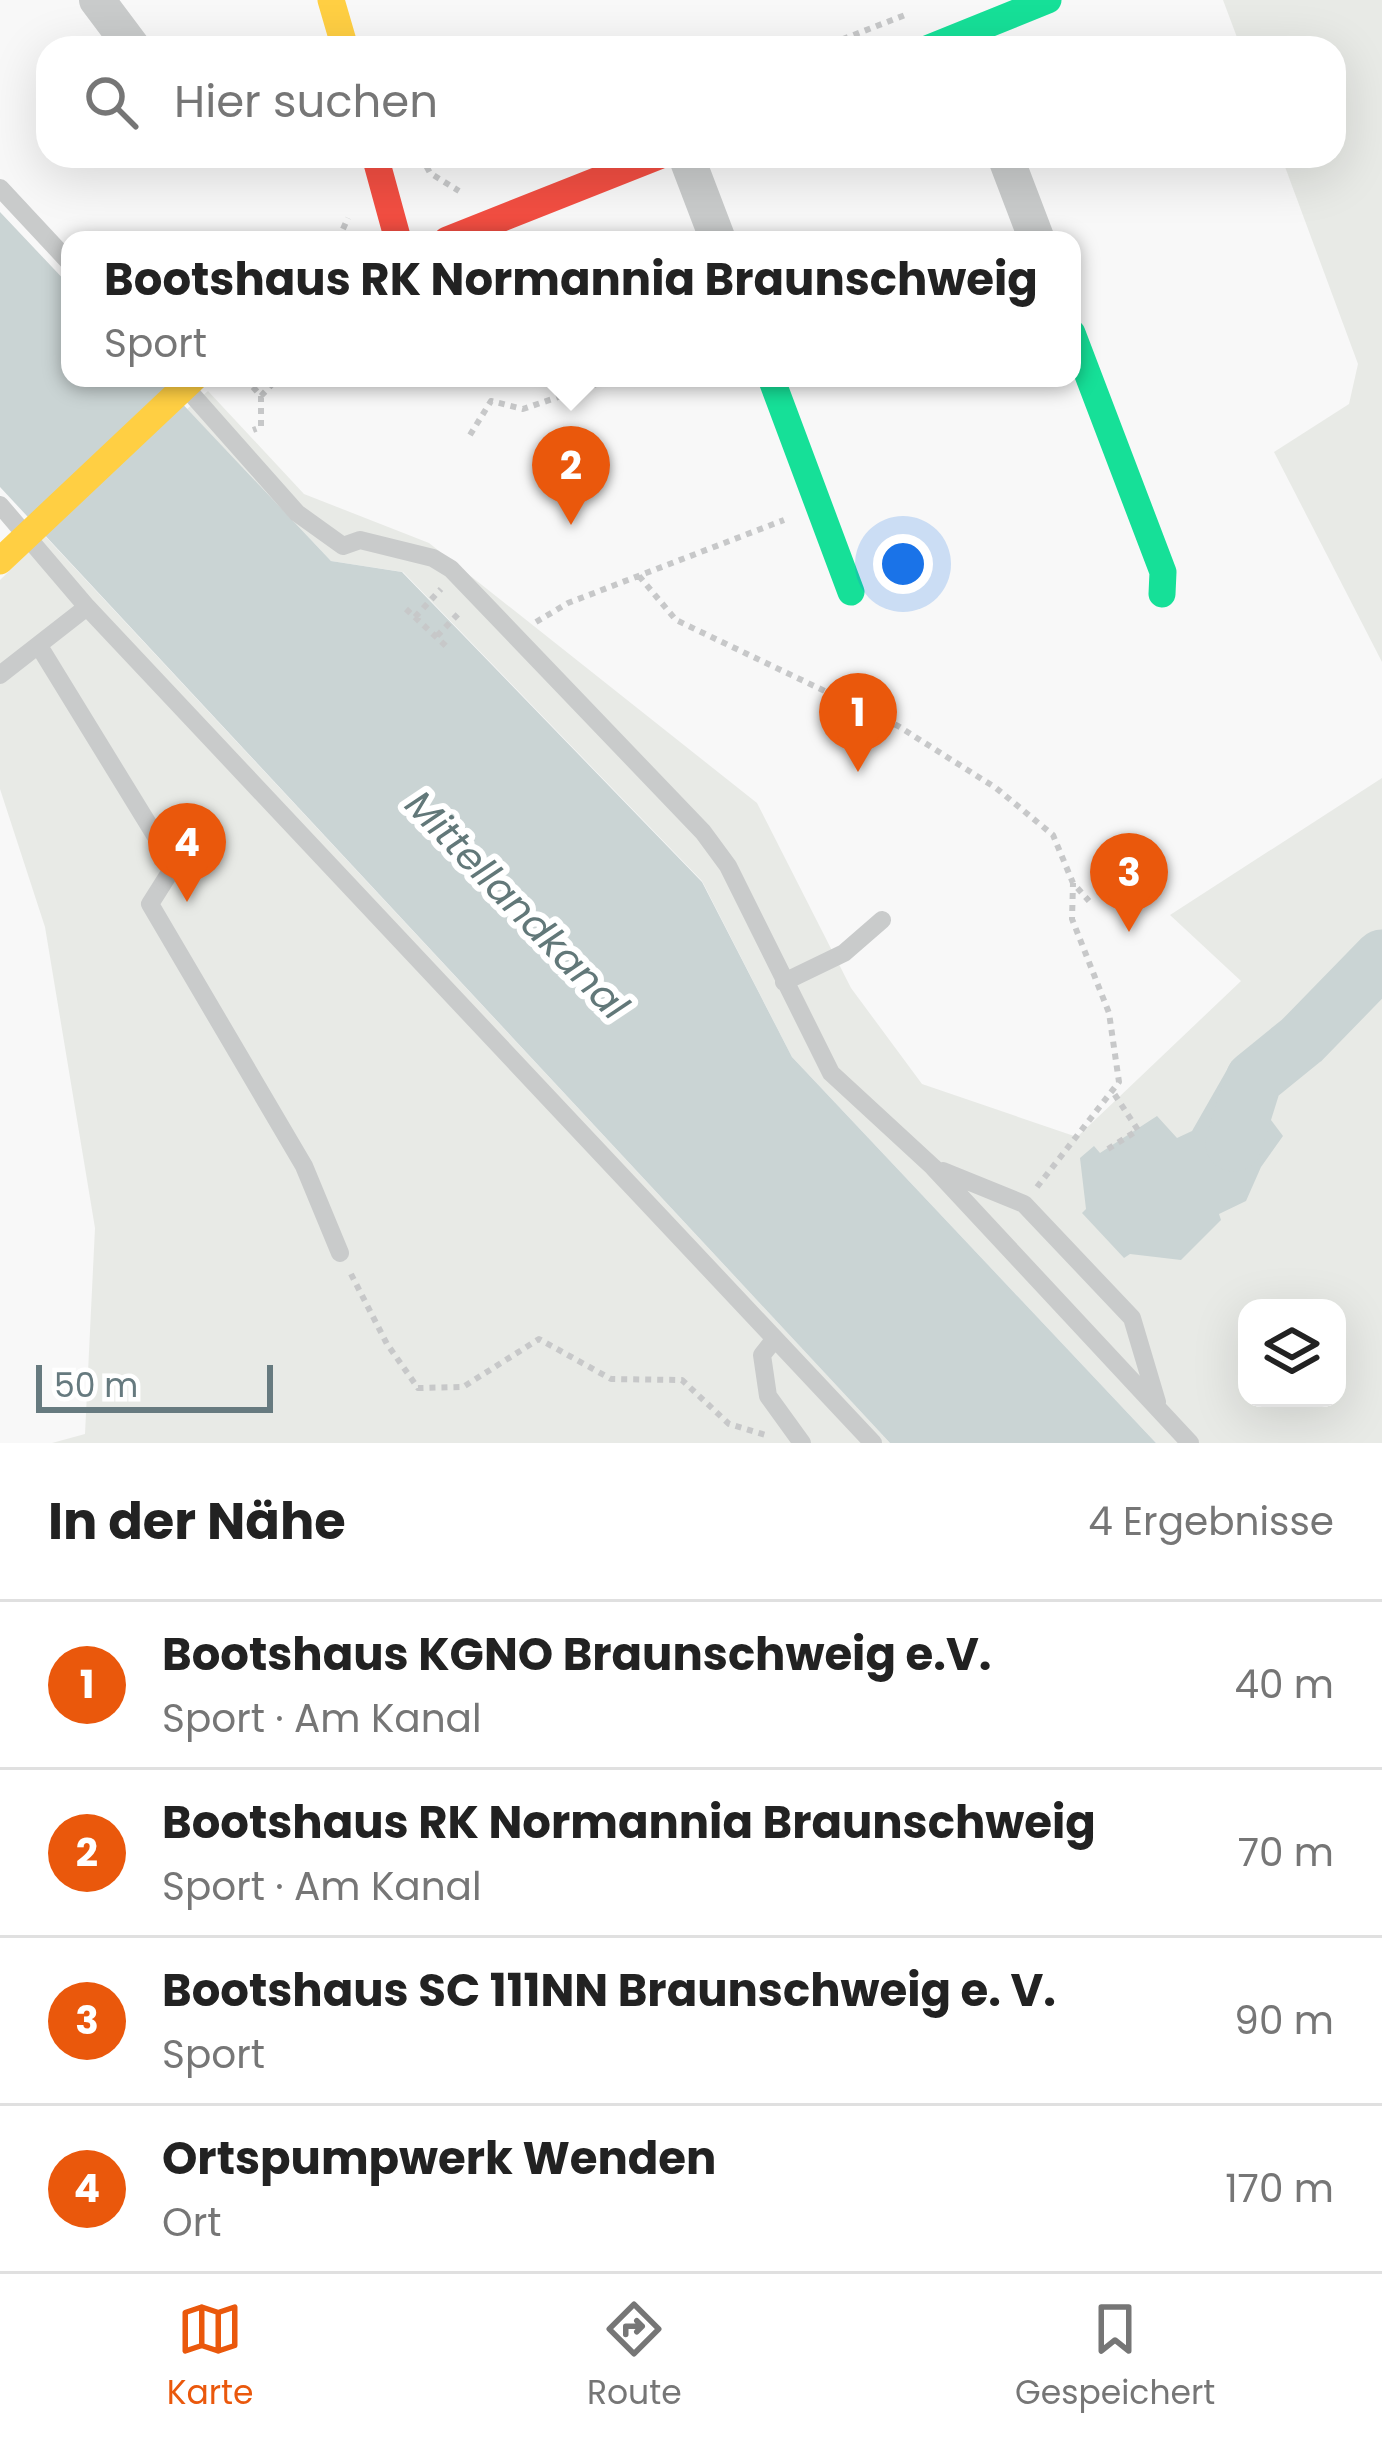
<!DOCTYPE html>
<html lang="de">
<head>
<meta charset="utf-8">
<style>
  body { margin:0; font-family:Poppins,sans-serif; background:#f6f6f6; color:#222 }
  .controls { position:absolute; right:36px; bottom:36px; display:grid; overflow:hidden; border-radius:24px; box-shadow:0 12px 48px #0002 }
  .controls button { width:108px; height:108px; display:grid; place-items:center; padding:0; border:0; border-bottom:3px solid #e0e0e0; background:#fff; color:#222; font:60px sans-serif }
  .scale { position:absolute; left:36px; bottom:30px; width:237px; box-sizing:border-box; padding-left:12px; border:6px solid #667a7f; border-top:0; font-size:33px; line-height:42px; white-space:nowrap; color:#667a7f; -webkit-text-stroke:9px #fff; paint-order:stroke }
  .you { position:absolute; left:903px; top:564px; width:42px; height:42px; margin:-30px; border:9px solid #fff; border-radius:50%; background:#1a73e8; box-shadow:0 0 0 18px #1a73e833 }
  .badge { display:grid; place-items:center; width:78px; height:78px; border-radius:50%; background:#ea580c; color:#fff; font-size:39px; font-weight:700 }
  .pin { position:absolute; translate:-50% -99px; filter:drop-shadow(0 3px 6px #0008) }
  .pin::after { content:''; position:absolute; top:63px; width:42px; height:36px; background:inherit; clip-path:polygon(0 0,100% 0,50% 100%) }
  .popup { position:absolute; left:61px; top:231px; width:1020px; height:156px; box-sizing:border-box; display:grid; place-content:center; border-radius:24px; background:#fff; filter:drop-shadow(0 3px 9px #0005); font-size:39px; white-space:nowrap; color:#767676 }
  .popup b { font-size:45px; color:#222 }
  .popup::after { content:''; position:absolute; left:50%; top:100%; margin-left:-24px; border:24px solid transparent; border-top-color:#fff }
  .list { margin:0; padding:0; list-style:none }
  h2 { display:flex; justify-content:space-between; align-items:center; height:156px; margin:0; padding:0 48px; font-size:51px }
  h2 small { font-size:39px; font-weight:400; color:#767676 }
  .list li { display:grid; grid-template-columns:78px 1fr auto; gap:36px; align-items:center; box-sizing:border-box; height:168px; padding:0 48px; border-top:3px solid #e0e0e0 }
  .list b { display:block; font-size:45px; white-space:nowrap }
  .list p { margin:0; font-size:39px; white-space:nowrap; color:#767676 }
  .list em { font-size:39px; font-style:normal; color:#767676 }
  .icon { flex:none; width:66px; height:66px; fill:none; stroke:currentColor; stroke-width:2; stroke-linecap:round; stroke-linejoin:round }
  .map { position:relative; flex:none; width:1382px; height:1443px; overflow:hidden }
  .search { position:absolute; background:#fff; box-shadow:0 12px 48px #0002; left:36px; right:36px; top:36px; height:132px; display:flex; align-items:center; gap:30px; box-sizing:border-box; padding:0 42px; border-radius:36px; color:#767676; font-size:45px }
  .sheet { height:828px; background:#fff }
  nav { display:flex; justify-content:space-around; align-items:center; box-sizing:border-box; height:168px; border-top:3px solid #e0e0e0; background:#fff; font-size:33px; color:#767676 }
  nav a { display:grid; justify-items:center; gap:6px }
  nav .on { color:#ea580c }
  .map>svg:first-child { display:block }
  .green { fill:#e8eae6; fill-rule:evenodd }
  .water { fill:#cad4d4 }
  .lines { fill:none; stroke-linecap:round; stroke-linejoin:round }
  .river { stroke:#cad4d4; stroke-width:57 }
  .path { stroke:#c7c8c9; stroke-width:6; stroke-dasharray:6 6; stroke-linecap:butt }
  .lane { stroke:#c9cbcb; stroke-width:18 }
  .street { stroke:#c9cbcb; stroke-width:36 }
  .fast { stroke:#16e098; stroke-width:27 }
  .slow { stroke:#ffcf43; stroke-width:27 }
  .jam { stroke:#f24e42; stroke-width:27 }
  .labels { text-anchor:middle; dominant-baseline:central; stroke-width:12; stroke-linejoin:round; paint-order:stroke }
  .water-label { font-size:39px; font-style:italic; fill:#627879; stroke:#fff }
</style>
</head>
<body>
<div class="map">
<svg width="1382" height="1443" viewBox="0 0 1382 1443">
  <rect width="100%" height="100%" fill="#f8f8f8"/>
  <!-- green -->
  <path class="green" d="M1223,0H1382V662L1274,452L1349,404L1358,364L1281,156H1334V48H1241Z
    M208,391L304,494L429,543L757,803L851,988L922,1084L1077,1137L1241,981L1170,915L1382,778V1443H1156L792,1057L702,881L403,572L331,561L187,409ZM1247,1308H1337V1398H1247Z
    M45,536L890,1443H52L85,1434L95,1228L45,927L0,789V580Z"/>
  <!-- water -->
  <path class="water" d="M0,212L70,286V378H158L331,561L402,572L702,882L792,1057L1156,1443H890L0,487Z
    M1232,1061L1259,1070L1271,1120L1283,1136L1261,1167L1246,1201L1219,1214L1221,1220L1181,1260L1130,1254L1124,1258L1082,1213L1086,1209L1080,1158L1094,1146L1100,1153L1157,1116L1177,1138L1192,1131Z"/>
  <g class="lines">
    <!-- river -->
    <path class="river" d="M1234,1143L1254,1079L1302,1040L1382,958"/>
    <!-- path -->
    <path class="path" d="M820,48L905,15
      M421,156L430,173L459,191
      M338,240L348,218
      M245,378L261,396V427L253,430
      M628,378L636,387
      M261,396L278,378
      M470,435L491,401L523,409L614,378
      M639,576L676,620L898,726L996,788L1053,835L1073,883L1089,901
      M406,609L447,647
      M415,617L441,589
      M536,622L568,603L784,520
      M437,636L461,611
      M1108,1149L1138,1130L1113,1092
      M1037,1187L1119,1082L1109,1013L1072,919L1073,883
      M351,1274L387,1344L418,1388L463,1387L539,1339L611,1379L682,1380L729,1424L769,1436"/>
    <!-- lane -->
    <path class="lane" d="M0,188L70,263
      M188,390L297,513L343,546L360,540L433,558L451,569L703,832L728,866L831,1073L933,1167L1190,1443
      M0,505L87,607L873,1443
      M39,646L174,866L150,904L304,1166L340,1253
      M0,675L87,607
      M784,982L844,953L882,920
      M943,1171L1024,1204L1132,1318L1157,1402
      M774,1340L762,1355L768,1396L802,1443"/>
    <!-- street -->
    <path class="street" d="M97,0L133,48
      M686,156L718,240
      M1005,156L1037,240"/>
    <!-- fast -->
    <path class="fast" d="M929,48L1048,0
      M1072,333L1163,572L1162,594
      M771,378L851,592"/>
    <!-- slow -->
    <path class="slow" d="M331,0L345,48
      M0,561L194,378"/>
    <!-- jam -->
    <path class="jam" d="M375,156L398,240
      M447,240L659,156"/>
  </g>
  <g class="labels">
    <!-- water labels -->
    <g class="water-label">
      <text transform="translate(517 905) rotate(46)">Mittellandkanal</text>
    </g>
  </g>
</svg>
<div class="controls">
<button><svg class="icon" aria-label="layers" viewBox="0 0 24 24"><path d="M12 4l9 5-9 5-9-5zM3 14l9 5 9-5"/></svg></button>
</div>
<div class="scale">50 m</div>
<div class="you"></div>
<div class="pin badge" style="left:858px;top:772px">1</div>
<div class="pin badge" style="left:571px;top:525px">2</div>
<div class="popup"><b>Bootshaus RK Normannia Braunschweig</b>Sport</div>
<div class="pin badge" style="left:1129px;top:932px">3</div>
<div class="pin badge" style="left:187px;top:902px">4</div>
<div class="search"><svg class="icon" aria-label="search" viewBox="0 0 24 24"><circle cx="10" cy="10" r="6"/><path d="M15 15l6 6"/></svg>Hier suchen</div>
</div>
<section class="sheet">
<h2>In der Nähe<small>4 Ergebnisse</small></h2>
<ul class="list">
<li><span class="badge">1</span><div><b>Bootshaus KGNO Braunschweig e.V.</b><p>Sport · Am Kanal</p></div><em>40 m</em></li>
<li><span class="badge">2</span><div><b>Bootshaus RK Normannia Braunschweig</b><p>Sport · Am Kanal</p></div><em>70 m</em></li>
<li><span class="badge">3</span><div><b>Bootshaus SC 111NN Braunschweig e. V.</b><p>Sport</p></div><em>90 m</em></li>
<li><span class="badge">4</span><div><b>Ortspumpwerk Wenden</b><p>Ort</p></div><em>170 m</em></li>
</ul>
</section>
<nav>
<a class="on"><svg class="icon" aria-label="map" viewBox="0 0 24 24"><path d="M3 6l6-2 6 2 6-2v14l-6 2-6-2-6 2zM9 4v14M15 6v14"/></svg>Karte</a>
<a><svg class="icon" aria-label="directions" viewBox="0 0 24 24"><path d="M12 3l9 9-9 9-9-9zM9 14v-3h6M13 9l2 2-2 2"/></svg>Route</a>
<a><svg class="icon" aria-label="saved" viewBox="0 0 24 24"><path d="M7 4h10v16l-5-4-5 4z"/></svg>Gespeichert</a>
</nav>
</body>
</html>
